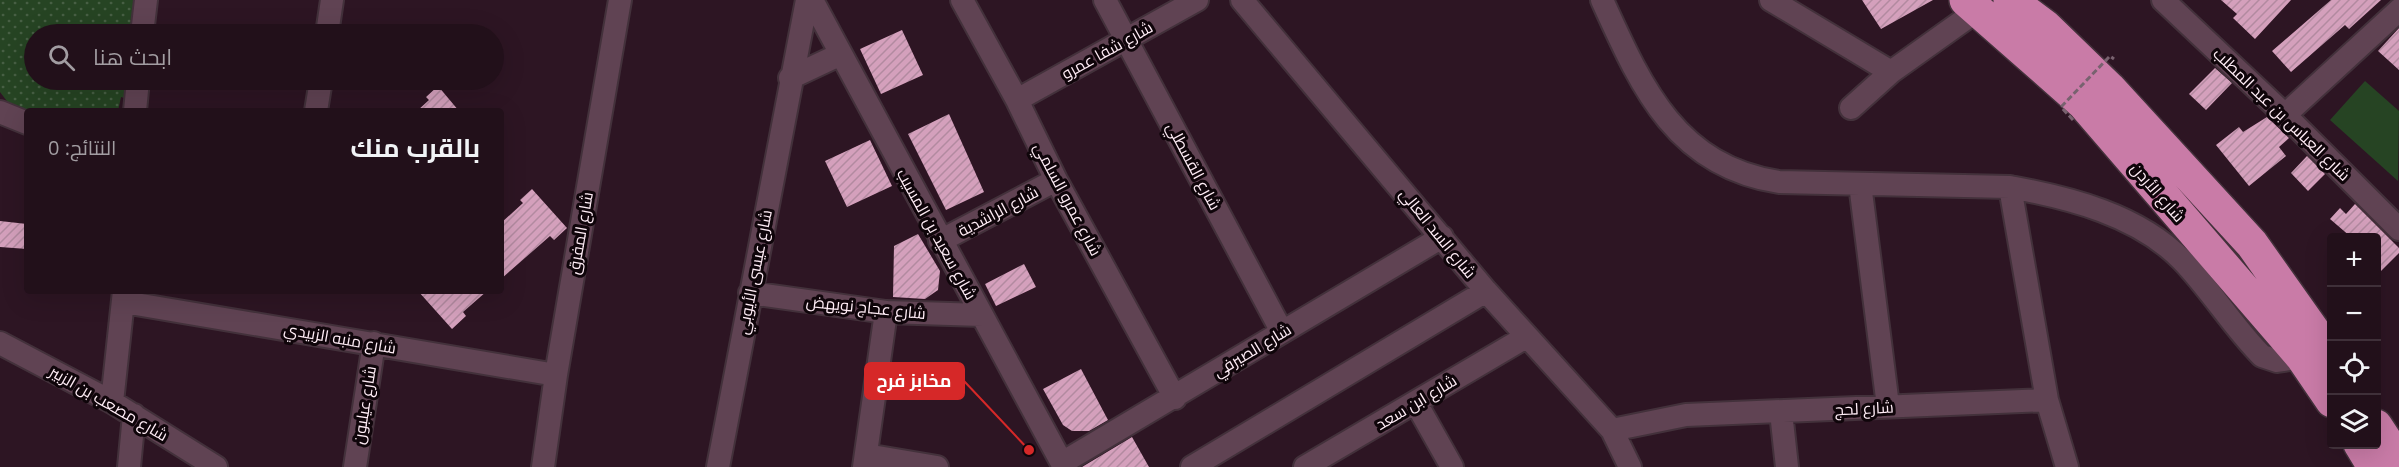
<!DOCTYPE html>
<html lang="ar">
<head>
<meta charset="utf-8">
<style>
  body { margin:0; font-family:"Open Sans",Cairo,sans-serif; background:#2e1e27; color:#f1f3f6; direction:rtl }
  .controls { position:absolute; right:18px; bottom:18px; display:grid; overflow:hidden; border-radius:6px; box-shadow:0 6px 24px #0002 }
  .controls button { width:54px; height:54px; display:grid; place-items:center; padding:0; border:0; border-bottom:2px solid #3f3039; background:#22101a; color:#f1f3f6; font:30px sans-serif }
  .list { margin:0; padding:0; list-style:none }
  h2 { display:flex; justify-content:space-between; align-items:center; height:78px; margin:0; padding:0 24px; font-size:26px }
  h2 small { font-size:20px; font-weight:400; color:#a29da2 }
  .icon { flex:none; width:33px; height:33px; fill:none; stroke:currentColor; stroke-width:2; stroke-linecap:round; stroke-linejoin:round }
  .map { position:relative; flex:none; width:2399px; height:467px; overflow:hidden; direction:ltr }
  .search { position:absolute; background:#22101a; box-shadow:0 6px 24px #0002; left:24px; top:24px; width:480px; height:66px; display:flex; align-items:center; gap:15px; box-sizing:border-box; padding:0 21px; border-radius:33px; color:#a29da2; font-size:22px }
  .panel { position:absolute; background:#22101a; box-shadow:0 6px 24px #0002; left:24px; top:108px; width:480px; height:186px; border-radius:6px; direction:rtl }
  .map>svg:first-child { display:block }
  .grass { fill:url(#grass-dots) }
  .garden { fill:#264423 }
  .building { fill:url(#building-hatch) }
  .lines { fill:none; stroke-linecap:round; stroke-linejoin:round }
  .minor-casing { stroke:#43313b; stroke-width:26 }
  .highway-casing { stroke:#43313b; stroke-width:36 }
  .minor { stroke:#604353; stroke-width:22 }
  .highway { stroke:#c97ba7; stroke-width:33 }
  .path-bridge { stroke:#78626f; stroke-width:3; stroke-dasharray:6 3; stroke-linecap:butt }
  .labels { text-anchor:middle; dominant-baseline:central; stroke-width:6; stroke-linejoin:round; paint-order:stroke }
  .street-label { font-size:16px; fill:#ffedf6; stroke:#0f050a }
  .leader { fill:none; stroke:#d62828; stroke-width:2 }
  .callout-dot { fill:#d62828; stroke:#0f050a; stroke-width:2 }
  .callout { fill:#d62828; stroke:#d62828; stroke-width:2 }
  .callout-label { font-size:18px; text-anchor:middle; font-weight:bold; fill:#fff }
</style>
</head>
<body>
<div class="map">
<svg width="2399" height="467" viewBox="0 0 2399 467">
  <defs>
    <pattern id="grass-dots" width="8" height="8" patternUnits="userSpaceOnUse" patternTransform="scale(1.5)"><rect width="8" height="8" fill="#264423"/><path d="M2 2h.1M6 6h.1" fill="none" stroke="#475f44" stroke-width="1.8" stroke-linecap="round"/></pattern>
    <pattern id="building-hatch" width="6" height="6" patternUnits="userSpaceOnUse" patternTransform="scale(1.5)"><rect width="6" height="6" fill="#d4a0bc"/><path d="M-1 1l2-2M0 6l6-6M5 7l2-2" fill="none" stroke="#b28aa0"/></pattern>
  </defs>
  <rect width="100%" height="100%" fill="#2d1523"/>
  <!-- grass -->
  <path class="grass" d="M0,0H135L133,34H34V80H129L136,101L121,97L118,111L13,109L0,92Z"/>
  <!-- garden -->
  <path class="garden" d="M2365,81L2399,111L2398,181L2330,120Z"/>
  <!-- building -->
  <path class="building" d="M1862,0H1933L1881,29Z
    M2221,0H2291L2255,39L2233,18L2237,14Z
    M2331,0H2381L2349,29L2345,25L2291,72L2272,51Z
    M2399,28V70L2378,51Z
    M902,30L923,75L881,94L860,49Z
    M2215,68L2232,83L2206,110L2189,94Z
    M438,86L459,111H417L429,100L426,97Z
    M949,114L984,192L946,210L908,134Z
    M2267,117L2289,138L2279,147L2286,156L2249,186L2216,145L2239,127L2243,132Z
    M870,140L892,186L847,207L825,161Z
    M2307,156L2325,174L2308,191L2291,173Z
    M532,189L567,228L554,240L550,236L501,279V223L523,203L520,200Z
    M2355,204L2399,248V253L2376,276V237H2351L2330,219L2340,208L2346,214Z
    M0,221L27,224V249L0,247Z
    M918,234L940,271L938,290L925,299L893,297L894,246Z
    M1024,264L1036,287L996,306L985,284Z
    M418,291H487L463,312L466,316L452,329Z
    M1081,369L1108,420L1089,431H1072L1063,425L1043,389Z
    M1132,437L1149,467H1082Z"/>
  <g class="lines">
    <defs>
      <path id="minor" d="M812,0L1064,467
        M962,0L1017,100L1056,180L1175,398
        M1105,0L1282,332
        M1242,0L1486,291L1612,430L1630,467
        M1602,0C1641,86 1675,166 1779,182L2010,187C2070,198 2138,215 2182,260C2211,290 2233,327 2262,356L2277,361L2302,357
        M1771,0L1891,72L1978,10
        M2163,0L2285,115L2399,229
        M142,34L146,0
        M327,34L332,0
        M790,78L841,54
        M1017,100L1197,0
        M1851,108L1891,72
        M135,111L138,80
        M316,111L321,80
        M0,112L27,123
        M2285,115L2399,10
        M1860,184L1888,406
        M2010,187L2047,400L2067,467
        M940,241L1056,180
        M750,293L886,312L982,315
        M124,302L556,375
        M0,343L112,402L216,467
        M112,402L124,291
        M1416,403L1452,467
        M1781,412L1787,467
        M1612,430L1686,415L2047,400
        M866,455L937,467
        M1062,463L1442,237
        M129,467L134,415
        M355,467L374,343
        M543,467L556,375L620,0
        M718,467L807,0
        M864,467L886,312
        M1192,467L1486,291
        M1305,467L1526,337"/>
      <path id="highway" d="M1966,0L2083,103L2302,357L2332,401
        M2010,0L2046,27L2109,88L2252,244L2332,357
        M2376,426L2399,461
        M2360,444L2374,467"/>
    </defs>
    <!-- minor casing -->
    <use href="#minor" class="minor-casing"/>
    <!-- highway casing -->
    <use href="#highway" class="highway-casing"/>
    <!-- minor -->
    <use href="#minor" class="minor"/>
    <!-- highway -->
    <use href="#highway" class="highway"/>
    <!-- path-bridge -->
    <path class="path-bridge" d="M2073,120L2061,107L2110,56L2114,59"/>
  </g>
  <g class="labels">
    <!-- street labels -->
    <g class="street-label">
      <text transform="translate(1107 50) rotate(-29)">شارع شفا عمرو</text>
      <text transform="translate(2282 114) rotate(44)">شارع العباس بن عبد المطلب</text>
      <text transform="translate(1194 166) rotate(62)">شارع القسطلي</text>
      <text transform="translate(2158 192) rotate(49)">شارع الأردن</text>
      <text transform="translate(1068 199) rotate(62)">شارع عمرو السلمي</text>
      <text transform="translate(998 211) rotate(-28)">شارع الراشدية</text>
      <text transform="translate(580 233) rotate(-80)">شارع المفرق</text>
      <text transform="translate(1438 233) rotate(51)">شارع السد العالي</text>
      <text transform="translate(937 234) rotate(61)">شارع سعيد بن المسيب</text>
      <text transform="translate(754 272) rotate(-79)">شارع عيسى الأيوبي</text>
      <text transform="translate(866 307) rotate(6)">شارع عجاج نويهض</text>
      <text transform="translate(340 338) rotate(10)">شارع منبه الزبيدي</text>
      <text transform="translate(1252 350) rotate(-31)">شارع الصيرفي</text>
      <text transform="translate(1416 402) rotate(-31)">شارع ابن سعد</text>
      <text transform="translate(109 403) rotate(30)">شارع مصعب بن الزبير</text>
      <text transform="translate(364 405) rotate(-81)">شارع عيلبون</text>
      <text transform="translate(1864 408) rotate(-3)">شارع لحج</text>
    </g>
  </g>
  <!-- callouts -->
  <path class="leader" d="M1029 450L964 381"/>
  <circle class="callout-dot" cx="1029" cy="450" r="6"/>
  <rect class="callout" x="865" y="363" width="99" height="36" rx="6"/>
  <g class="callout-label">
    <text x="914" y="387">مخابز فرح</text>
  </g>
</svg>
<div class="controls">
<button>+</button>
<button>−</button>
<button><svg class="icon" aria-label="locate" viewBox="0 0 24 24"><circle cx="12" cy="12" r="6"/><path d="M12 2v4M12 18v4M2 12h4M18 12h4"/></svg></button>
<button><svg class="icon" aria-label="layers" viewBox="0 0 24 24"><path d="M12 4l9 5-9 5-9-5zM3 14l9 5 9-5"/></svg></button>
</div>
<div class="search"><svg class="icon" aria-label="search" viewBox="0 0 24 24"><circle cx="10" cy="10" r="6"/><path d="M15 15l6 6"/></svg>ابحث هنا</div>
<section class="panel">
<h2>بالقرب منك<small>النتائج: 0</small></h2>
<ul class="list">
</ul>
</section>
</div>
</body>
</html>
